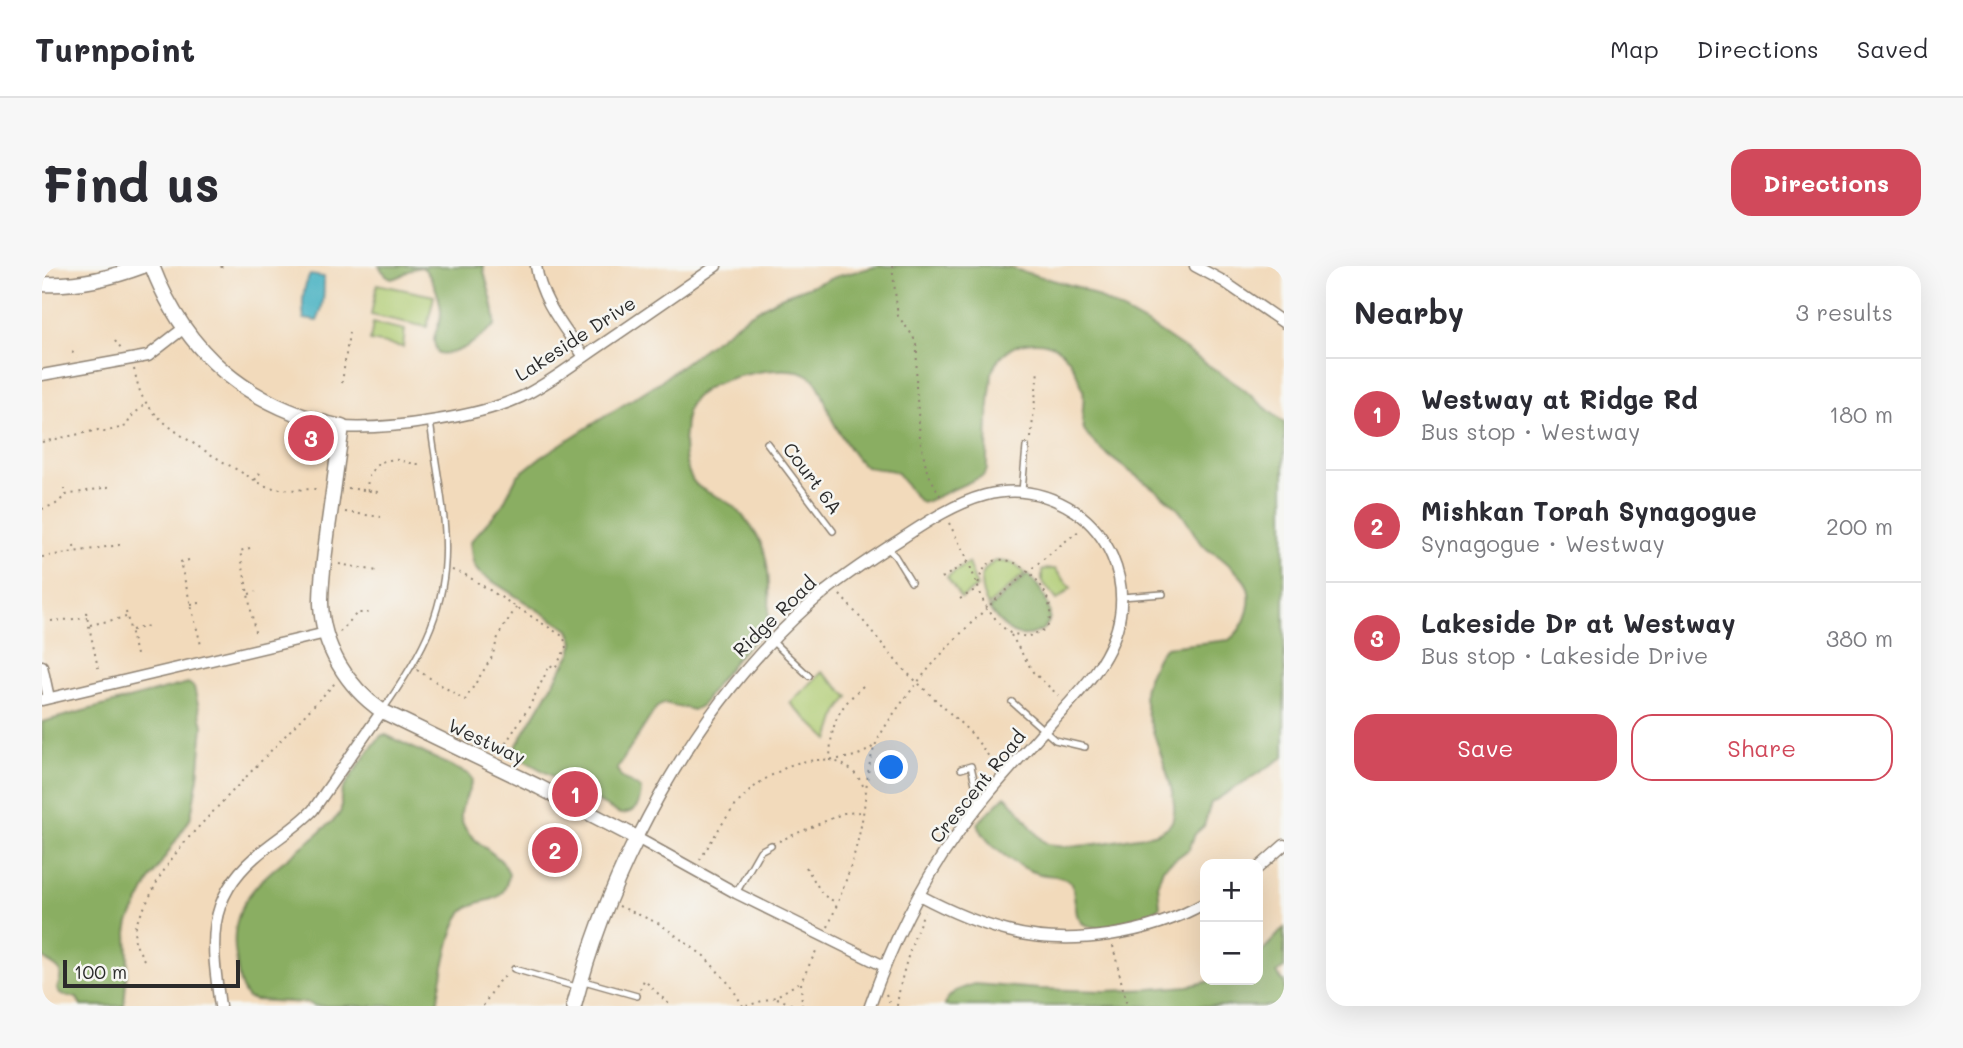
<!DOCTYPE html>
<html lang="en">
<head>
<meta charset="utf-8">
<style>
  body { margin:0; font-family:Mali,sans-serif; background:#f7f7f7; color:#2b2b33 }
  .controls { position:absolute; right:21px; bottom:21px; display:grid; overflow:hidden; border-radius:14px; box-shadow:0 7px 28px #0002 }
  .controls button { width:63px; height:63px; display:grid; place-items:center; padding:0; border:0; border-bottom:2px solid #e1e1e2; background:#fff; color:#2b2b33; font:35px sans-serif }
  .scale { position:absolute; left:21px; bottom:18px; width:177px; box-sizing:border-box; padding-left:7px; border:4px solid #2b2b2b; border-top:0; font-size:19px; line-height:24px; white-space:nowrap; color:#2b2b2b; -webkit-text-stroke:5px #f6f6f2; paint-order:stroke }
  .you { position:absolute; left:850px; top:502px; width:24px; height:24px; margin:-18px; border:5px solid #fff; border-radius:50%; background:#1a73e8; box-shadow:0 0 0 10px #1a73e833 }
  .badge { display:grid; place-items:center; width:46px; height:46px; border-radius:50%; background:#d1495b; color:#fff; font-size:23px; font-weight:700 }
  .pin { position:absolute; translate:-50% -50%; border:4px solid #fff; box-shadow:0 2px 7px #0006 }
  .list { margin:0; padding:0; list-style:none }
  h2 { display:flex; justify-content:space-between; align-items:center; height:91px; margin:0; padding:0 28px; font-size:30px }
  h2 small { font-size:23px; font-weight:400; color:#7c7c81 }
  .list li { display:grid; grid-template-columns:46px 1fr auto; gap:21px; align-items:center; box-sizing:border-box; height:112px; padding:0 28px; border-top:2px solid #e1e1e2 }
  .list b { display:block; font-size:26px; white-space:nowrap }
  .list p { margin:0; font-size:23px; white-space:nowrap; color:#7c7c81 }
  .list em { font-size:23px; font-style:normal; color:#7c7c81 }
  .actions { display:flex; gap:14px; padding:21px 28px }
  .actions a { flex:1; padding:16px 0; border:2px solid #d1495b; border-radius:21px; text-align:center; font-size:24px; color:#d1495b }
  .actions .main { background:#d1495b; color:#fff }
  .map { position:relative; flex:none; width:1242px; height:740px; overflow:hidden; border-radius:21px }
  header { display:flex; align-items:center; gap:42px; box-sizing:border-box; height:98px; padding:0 35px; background:#fff; border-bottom:2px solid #e1e1e2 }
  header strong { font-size:33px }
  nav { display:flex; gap:38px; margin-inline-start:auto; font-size:24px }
  .intro { display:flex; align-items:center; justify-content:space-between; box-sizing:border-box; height:168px; padding:0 42px }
  h1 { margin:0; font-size:49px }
  .button { padding:18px 32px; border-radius:21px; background:#d1495b; color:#fff; font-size:24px; font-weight:700 }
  main { display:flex; gap:42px; padding:0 42px }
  aside { flex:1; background:#fff; border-radius:21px; box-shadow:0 7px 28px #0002 }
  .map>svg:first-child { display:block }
  .green { fill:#aeca70; stroke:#6c7a4e; stroke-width:2 }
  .forest { fill:#8aae62; stroke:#5a6c46; stroke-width:2 }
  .water { fill:#44b0c1; stroke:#386e76; stroke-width:2 }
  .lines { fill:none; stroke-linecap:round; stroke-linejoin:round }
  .service-casing { stroke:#8e8273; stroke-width:8 }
  .minor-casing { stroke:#8e8273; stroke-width:13 }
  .tertiary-casing { stroke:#8e8273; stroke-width:17 }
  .path { stroke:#8e8273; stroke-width:2; stroke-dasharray:2 5; stroke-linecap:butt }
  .service { stroke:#fff; stroke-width:5 }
  .minor { stroke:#fff; stroke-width:10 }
  .tertiary { stroke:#fff; stroke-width:14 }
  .labels { text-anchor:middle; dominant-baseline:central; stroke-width:5; stroke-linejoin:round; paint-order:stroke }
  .street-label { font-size:19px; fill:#2b2b2b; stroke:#f6f6f2 }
</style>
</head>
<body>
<header>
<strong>Turnpoint</strong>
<nav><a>Map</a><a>Directions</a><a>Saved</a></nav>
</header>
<div class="intro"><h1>Find us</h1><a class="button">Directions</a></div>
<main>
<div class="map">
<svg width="1242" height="740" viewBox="0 0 1242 740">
  <rect width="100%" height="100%" fill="#f6f6f2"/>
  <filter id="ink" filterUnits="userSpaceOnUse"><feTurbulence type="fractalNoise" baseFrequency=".0143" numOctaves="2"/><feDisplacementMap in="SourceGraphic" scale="14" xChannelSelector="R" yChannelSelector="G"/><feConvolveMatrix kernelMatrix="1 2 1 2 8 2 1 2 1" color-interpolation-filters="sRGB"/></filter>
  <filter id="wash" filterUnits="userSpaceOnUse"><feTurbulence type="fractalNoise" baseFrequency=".00686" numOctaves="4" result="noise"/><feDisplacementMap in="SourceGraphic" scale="28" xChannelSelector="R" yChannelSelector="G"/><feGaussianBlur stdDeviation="1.57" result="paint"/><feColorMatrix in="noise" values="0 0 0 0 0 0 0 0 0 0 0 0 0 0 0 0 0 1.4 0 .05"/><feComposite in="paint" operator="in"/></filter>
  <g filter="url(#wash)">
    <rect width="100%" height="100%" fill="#f2dabb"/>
    <!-- green -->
    <path class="green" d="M335,18L392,30L385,61L329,49Z
      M331,57L363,64L361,81L328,75Z
      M955,295L971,297L983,307L946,340C937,323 934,303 955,295Z
      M926,297L935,321L919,332L905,311Z
      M1004,303H1013L1029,322L1015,334L1000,315V305Z
      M780,406L807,431L796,446L787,474L748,437Z"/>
    <!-- forest -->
    <path class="forest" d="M337,0H441C444,19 454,40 453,59C438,72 417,91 396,87C388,71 394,69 398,54C402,40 391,9 380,1C360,1 354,27 337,0Z
      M836,0H945L968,2L1039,22L1112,62L1200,122L1242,157V491L1169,537L1162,560L1153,568L1147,583L1121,602L1116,617L1118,641L1108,650L1080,658L1055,662L1046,660L1040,657L1035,649L1030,617C1018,608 1011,611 998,608C978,603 941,578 936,557L963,530C980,543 986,561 1001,575C1014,587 1066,576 1084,573C1098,570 1120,570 1129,557C1144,535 1102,456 1102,428C1102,419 1106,411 1110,403C1114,393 1116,387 1124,381L1187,374C1204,362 1215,330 1201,313C1196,307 1184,296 1178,291C1174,288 1168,286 1164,282C1151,270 1145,251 1133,240C1107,215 1070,198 1046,170C1035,158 1044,138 1041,124C1039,116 1034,107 1031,100C1023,85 1010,76 993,76C975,76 958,86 951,103C949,108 950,114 949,119C945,147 945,175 945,204L941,210L881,237L877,235L854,206C843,201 830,206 819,197C812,191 794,162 790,153C783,139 781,120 768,110C754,100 727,104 711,107C689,111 658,119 647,140C643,147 644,159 643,166C641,182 643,200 650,213C657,226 674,228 685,236C699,244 715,267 721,282C727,298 728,328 727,345C727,350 726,356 724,361C718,371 706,379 698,388C685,404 671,422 660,439L651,444L622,437L614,442L575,503L579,511L599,523C598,539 595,547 578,548L478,492L473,486L475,479L529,387L532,376L527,364L439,308C429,301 430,288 428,276L460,240L475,210L500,190L616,117L708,48L741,30L796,10Z
      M986,308C1000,323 1023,357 993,367C986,370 978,370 971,367C961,362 954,351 947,343Z
      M146,417L152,421L161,460L156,511L150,544L148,553L108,614L87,656L85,666L86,692L82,740H39L35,732C26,729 20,732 15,723C24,698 14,704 0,691V456Z
      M340,469H344L426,508L430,513C429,525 417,541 419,551C422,572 449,583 461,597C462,597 466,606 467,607C461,646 441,626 421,646C408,659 398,720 395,740H272L266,737L212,734L206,732C196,721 196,705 194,691C183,626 237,602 278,566C284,560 294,554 298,547C301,540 297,533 300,526C303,517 333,476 340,469Z
      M1242,662V702L1235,707L1242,717V740H903L905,733L913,725L932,718L997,723L1063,725L1109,723L1146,720L1174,714H1216V690Z"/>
    <!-- water -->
    <path class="water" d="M268,9L282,11C282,27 282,41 275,55L262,53C260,37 260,23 268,9Z"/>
  </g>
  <g filter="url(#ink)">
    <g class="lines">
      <defs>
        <path id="service" d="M725,177L791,265
          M980,225L984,181
          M845,282L853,290L869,316
          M1079,331L1121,328
          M730,375L767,410
          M970,436L1013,474L1043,481
          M340,445C381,387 408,339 403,266C401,229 392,191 388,154
          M919,503L929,500L937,536
          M694,627L718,585L729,579
          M472,703L534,721
          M542,715L595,730"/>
        <path id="minor" d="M494,0C499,35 523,62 542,91
          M1153,0L1181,15L1242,57
          M0,109L106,90L142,62
          M300,161C347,164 436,151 479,131C506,118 530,99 555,82C595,55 635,27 674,0
          M0,400L7,432
          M0,434L284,367
          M1216,602L1242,579
          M877,629C905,644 934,657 966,665C1028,681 1107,669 1163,637
          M178,740C170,681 162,635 213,591C232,574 254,562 271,544L340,445
          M828,740C849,680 876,623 913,571C938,535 968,503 997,470C1029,434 1071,398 1078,349C1084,309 1066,268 1033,245C968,203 915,236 859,273C827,293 795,314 767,339C695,403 638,486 595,572L694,627L842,700"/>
        <path id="tertiary" d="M110,0C144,89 207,141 300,161C295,194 291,228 286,262C283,287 279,312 279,337C280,380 305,421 340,445L497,521L595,572C568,626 547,682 532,740
          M0,18C34,20 69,12 101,0"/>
      </defs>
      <!-- service casing -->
      <use href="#service" class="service-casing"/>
      <!-- minor casing -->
      <use href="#minor" class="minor-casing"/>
      <!-- tertiary casing -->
      <use href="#tertiary" class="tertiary-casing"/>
      <!-- path -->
      <path class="path" d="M179,0L180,2
        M850,0L856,50L871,70L875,82L874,120L878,172L885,205L900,233
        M73,75L79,83
        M30,86L35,91
        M92,103C95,115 97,128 105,138C125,167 190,200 221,219C240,226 257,223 277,223
        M300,117L307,67
        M989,172L996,104
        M0,176L56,164L62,166L85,160L88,152L103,138
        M213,214L218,207
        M22,222L23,228
        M306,222L336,226
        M326,225C323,211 332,196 347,194C357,192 367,198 377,198
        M0,243L14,238L24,229L66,221L65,217
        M303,246L339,251
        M907,257L925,292L942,337L958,359L968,367L985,371L1004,363C1027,324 948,257 936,319
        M32,279L33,286
        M208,282L198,285L213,366
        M0,291L77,279L76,274
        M147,294L138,296L159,379
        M297,298L335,305
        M410,304L422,308L522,371L524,382L513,402L508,399L487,441L458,486
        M900,312L926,296
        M207,328L214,326
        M798,329L823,357L859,401L930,468L954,500
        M918,333L936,322
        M149,338L158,337
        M44,346L56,402
        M84,346L95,393
        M9,355L45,352
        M48,359L84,351
        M90,364L106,360
        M298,366L315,347H327
        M969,369L991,406L1017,430
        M375,404L423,434L450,391L457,368L474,342
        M821,420C794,444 789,458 788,494C805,498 816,507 823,524
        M737,575L802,547L820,546
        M658,594C681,556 698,523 740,504C744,501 750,498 755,497C782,490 808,499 832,480
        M764,601L781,629L795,637
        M577,640L618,658L662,690L689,720L701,740
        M786,661C801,624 815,588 821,548C825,525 824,503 833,480C841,461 855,443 868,426C915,364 976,312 1038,264
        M1071,680L1085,740
        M102,694L93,677L92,662L117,612L131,591L149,569L294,416
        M598,723L602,714L629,740
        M844,728L849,740
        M735,732L753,740
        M441,740L456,716L466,708
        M704,740L733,731L758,716
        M760,740L759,716L776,681
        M855,740C859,707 870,677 882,646"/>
      <!-- service -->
      <use href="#service" class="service"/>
      <!-- minor -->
      <use href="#minor" class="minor"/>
      <!-- tertiary -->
      <use href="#tertiary" class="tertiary"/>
    </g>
  </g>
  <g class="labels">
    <!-- street labels -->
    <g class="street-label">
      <text transform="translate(533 72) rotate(-33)">Lakeside Drive</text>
      <text transform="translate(771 212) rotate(53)">Court 6A</text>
      <text transform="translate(732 350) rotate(-44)">Ridge Road</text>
      <text transform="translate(445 475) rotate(25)">Westway</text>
      <text transform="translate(935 520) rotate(-51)">Crescent Road</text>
    </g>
  </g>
</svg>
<div class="controls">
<button>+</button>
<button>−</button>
</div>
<div class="scale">100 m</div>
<div class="you"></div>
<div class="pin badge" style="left:533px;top:528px">1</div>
<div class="pin badge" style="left:513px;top:584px">2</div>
<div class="pin badge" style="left:269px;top:172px">3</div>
</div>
<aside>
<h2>Nearby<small>3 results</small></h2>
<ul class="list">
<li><span class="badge">1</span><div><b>Westway at Ridge Rd</b><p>Bus stop · Westway</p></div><em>180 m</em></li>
<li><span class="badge">2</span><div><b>Mishkan Torah Synagogue</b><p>Synagogue · Westway</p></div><em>200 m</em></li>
<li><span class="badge">3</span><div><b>Lakeside Dr at Westway</b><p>Bus stop · Lakeside Drive</p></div><em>380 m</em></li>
</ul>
<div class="actions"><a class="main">Save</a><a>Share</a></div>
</aside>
</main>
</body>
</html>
